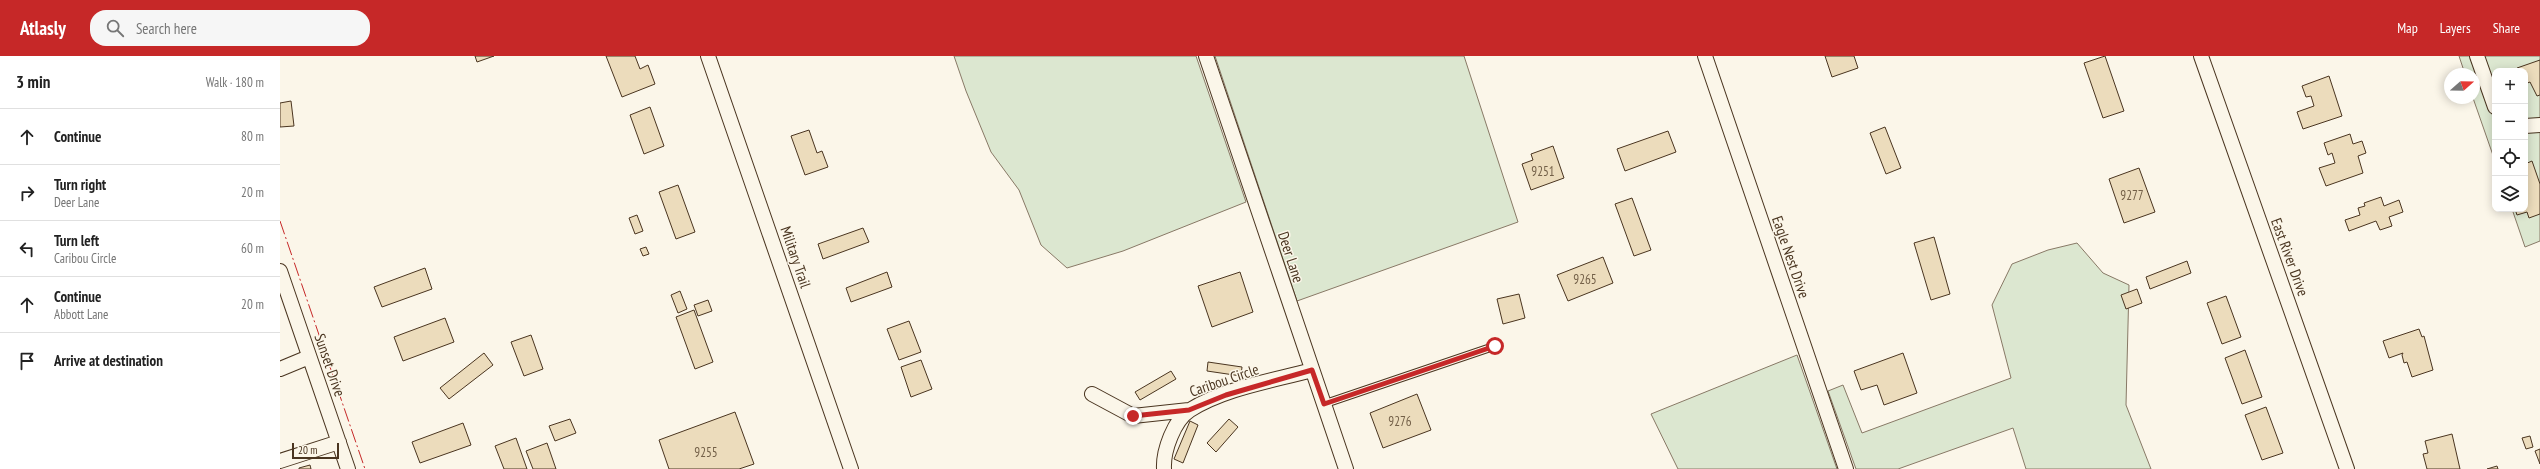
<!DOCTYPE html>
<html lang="en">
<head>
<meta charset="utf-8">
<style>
  body { margin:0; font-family:"PT Sans Narrow",sans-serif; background:#f6f6f6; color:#222 }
  .controls { position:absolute; right:12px; top:12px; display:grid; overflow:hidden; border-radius:8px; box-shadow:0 2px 10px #0003 }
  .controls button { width:36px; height:36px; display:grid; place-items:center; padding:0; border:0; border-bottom:1px solid #e0e0e0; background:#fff; color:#222; font:20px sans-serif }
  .compass { position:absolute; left:2164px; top:12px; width:36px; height:36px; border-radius:50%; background:#fff; box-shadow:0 2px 10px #0003; rotate:70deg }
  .scale { position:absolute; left:12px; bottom:10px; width:47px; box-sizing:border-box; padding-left:4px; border:2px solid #4a3520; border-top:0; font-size:11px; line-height:14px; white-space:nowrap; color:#4a3520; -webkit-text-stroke:3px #fbf6e9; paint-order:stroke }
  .stop { position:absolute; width:12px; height:12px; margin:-9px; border:3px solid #c62828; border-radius:50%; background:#fff }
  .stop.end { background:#c62828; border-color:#fff; box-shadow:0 1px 4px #0008 }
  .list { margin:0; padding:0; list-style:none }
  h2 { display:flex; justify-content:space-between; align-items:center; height:52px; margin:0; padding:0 16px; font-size:17px }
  h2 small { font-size:13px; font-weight:400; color:#767676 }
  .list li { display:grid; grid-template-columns:26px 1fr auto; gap:12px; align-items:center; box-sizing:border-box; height:56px; padding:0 16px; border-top:1px solid #e0e0e0 }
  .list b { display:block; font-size:15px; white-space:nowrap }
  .list p { margin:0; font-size:13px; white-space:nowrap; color:#767676 }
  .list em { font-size:13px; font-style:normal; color:#767676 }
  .icon { flex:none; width:22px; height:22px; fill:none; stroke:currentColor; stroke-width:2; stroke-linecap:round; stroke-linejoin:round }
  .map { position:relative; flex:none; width:2260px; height:413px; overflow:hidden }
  header { display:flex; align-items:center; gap:24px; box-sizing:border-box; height:56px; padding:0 20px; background:#c62828; color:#fff }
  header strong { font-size:19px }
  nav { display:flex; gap:22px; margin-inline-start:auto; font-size:14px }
  .search { width:280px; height:36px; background:#f6f6f6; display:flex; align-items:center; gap:10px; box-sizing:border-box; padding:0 14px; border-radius:16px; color:#767676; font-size:15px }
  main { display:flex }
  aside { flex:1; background:#fff }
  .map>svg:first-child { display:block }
  .green { fill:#dce7d0; stroke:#887966 }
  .building { fill:#ecdcbc; stroke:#4a3520 }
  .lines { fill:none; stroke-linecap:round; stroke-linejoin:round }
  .lane-casing { stroke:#4a3520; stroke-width:9 }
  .street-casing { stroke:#4a3520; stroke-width:16 }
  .lane { stroke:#fbf6e9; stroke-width:7 }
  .street { stroke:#fbf6e9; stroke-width:14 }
  .power { stroke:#c62828; stroke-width:1; stroke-dasharray:14 3 2 3; stroke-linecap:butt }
  .route { stroke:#c62828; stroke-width:5 }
  .labels { text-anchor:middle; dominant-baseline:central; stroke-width:3; stroke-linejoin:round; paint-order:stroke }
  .number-label { font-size:13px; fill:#725f47 }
  .street-label { font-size:15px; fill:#4a3520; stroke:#fbf6e9 }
</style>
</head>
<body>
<header>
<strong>Atlasly</strong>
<div class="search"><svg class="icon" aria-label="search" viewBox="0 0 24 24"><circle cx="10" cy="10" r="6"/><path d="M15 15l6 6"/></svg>Search here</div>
<nav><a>Map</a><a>Layers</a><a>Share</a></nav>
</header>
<main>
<aside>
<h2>3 min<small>Walk · 180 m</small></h2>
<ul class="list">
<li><svg class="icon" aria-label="ahead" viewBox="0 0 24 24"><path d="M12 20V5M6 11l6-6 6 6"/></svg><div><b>Continue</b></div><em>80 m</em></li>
<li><svg class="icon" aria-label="right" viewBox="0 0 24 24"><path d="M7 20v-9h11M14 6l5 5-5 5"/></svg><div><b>Turn right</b><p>Deer Lane</p></div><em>20 m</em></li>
<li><svg class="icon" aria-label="left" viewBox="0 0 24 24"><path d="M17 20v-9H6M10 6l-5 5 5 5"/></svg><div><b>Turn left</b><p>Caribou Circle</p></div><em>60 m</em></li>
<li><svg class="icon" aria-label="ahead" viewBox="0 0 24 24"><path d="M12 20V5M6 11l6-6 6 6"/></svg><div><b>Continue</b><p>Abbott Lane</p></div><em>20 m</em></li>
<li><svg class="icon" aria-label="arrive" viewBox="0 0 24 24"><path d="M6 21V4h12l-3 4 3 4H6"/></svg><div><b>Arrive at destination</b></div></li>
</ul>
</aside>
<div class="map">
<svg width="2260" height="413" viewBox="0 0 2260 413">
  <rect width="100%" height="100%" fill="#fbf6e9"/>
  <!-- green -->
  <path class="green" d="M674,0H916L966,146L843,195L787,212L761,189L739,134L711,96L686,35Z
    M935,0H1184L1238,166L1017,245Z
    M2179,0H2260V185L2245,191L2232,153H2245V15H2215V105L2193,42L2194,18H2185Z
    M1797,187L1823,217L1849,229L1846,349L1871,413H1746L1733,372L1618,413H1576L1548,335L1563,329L1582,377L1731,322L1712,249L1732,208L1768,194Z
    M1517,299L1557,413H1398L1371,358Z"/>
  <!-- building -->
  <path class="building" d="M195,0H214L197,6Z
    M326,0H355L360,13L368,9L375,28L342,41Z
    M1545,0H1574L1578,12L1552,21Z
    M1825,0L1844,55L1823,62L1804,7Z
    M2260,4V39L2257,40L2250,26L2245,28V15H2239L2237,12Z
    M2049,20L2062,60L2023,73L2017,56L2034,50L2031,40L2026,41L2022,30Z
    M11,45L14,70L0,71V47Z
    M370,51L384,90L364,98L350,59Z
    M1605,71L1621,112L1606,118L1590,77Z
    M529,74L537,97L542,95L548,111L525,119L511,80Z
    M1388,75L1396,96L1345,115L1337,93Z
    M2070,78L2073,88L2082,85L2086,97L2078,100L2083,117L2046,130L2039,112L2055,107L2052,97L2048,99L2044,87Z
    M1273,90L1284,122L1251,134L1242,108L1253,104L1251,98Z
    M2252,105L2260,128V158L2249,162L2247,156L2237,159L2235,153H2245V108Z
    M1859,112L1875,156L1844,167L1829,123Z
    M398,129L415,176L396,183L379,136Z
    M2101,141L2104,150L2119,144L2123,156L2109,161L2112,170L2100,174L2096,165L2069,175L2065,164L2080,159L2078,152L2085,150L2084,147Z
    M1352,142L1371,194L1354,200L1335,148Z
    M357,159L363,175L355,178L349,162Z
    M583,172L589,186L543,203L538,188Z
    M1654,181L1670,238L1651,244L1634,187Z
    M366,191L369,198L363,200L360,193Z
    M1323,201L1333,227L1288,245L1277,219Z
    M1907,205L1911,217L1870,233L1866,221Z
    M145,212L152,233L102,251L94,231Z
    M607,216L612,231L571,246L566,232Z
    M960,216L973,256L932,271L918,230Z
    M1857,233L1862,247L1846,253L1841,239Z
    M400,235L407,253L398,257L391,239Z
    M1239,238L1245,262L1223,268L1217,243Z
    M1946,240L1961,281L1942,288L1927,247Z
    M428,244L432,255L418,260L414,249Z
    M414,254L433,306L415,313L396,261Z
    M165,262L174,286L123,305L114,281Z
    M629,265L641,296L619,304L607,273Z
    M2139,273L2142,281L2144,280L2153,314L2132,321L2127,306L2124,307L2122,299L2123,297L2109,302L2103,285Z
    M251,279L263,313L244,320L231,286Z
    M1965,294L1982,341L1962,348L1945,302Z
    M204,297L213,309L169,343L160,332Z
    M1623,297L1637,337L1604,349L1597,329L1581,334L1574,315Z
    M641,304L652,333L631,341L621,311Z
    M928,306L962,311L961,320L927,315Z
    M891,315L896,323L860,344L855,336Z
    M1137,338L1151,374L1103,392L1090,357Z
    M1986,351L2003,397L1982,404L1965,359Z
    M455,356L474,408L459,413H389L379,384Z
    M290,363L296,377L275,385L269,370Z
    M949,363L958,371L936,396L927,387Z
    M910,365L918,369L903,407L894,403Z
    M183,367L191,389L140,407L132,386Z
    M2172,378L2180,413H2147L2143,398L2148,397L2145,385Z
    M2250,380L2253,391L2246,393L2242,382Z
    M236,382L247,413H224L215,390Z
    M267,387L276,413H253L246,395Z
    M2260,393V408L2255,395Z
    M30,409L31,413H19V412Z
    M2217,410L2218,413H2207Z"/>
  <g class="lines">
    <defs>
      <path id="lane" d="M1044,348L1215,290"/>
      <path id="street" d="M428,0L571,413
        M926,0L1066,413
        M1425,0L1566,413
        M1921,0L2067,413
        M2197,0L2215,51
        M2245,70L2260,69
        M0,215L68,413
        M0,313L29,301
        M812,338L853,360L909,354
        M0,405L59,386
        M884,413C883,395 894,364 910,354C945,332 992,325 1032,314"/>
    </defs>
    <!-- lane casing -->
    <use href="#lane" class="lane-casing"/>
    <!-- street casing -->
    <use href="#street" class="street-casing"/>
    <!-- lane -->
    <use href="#lane" class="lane"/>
    <!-- street -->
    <use href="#street" class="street"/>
    <!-- power -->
    <path class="power" d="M0,165L85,413"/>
  </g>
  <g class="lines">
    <!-- route -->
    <path class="route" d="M853,360L909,354L946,339L1032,314L1044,348L1215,290"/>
  </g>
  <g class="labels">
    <!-- number labels -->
    <g class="number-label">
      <text x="1263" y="115">9251</text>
      <text x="1852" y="139">9277</text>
      <text x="1305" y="223">9265</text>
      <text x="1120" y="365">9276</text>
      <text x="426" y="396">9255</text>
    </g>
    <!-- street labels -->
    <g class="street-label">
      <text transform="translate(516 201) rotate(71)">Military Trail</text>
      <text transform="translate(1011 201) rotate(72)">Deer Lane</text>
      <text transform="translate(1511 201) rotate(71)">Eagle Nest Drive</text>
      <text transform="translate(2010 201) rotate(70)">East River Drive</text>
      <text transform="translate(50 309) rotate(71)">Sunset Drive</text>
      <text transform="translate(944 324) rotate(-19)">Caribou Circle</text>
    </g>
  </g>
</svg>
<div class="controls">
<button>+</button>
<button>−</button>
<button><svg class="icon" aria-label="locate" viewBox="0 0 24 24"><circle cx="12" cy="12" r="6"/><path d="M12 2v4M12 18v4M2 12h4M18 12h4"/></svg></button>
<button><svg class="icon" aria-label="layers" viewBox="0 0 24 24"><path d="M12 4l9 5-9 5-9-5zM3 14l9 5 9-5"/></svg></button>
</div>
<svg class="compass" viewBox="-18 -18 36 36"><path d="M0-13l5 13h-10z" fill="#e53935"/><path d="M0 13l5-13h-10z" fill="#767676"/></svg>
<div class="scale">20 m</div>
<div class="stop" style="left:1215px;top:290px"></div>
<div class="stop end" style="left:853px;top:360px"></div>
</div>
</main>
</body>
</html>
